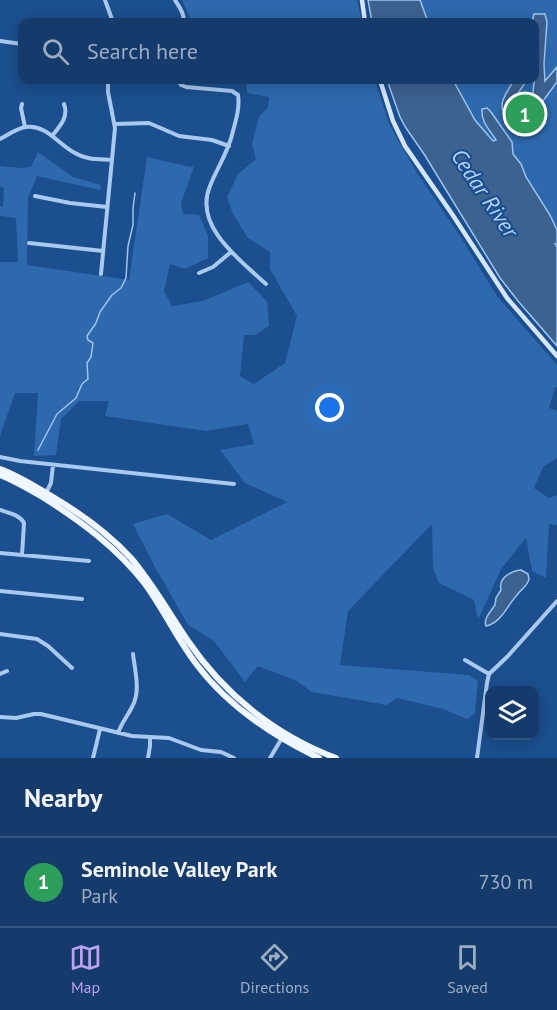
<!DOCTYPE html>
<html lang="en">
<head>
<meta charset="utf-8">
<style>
  body { margin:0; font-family:"PT Sans",sans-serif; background:#1d4271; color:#f1f3f6 }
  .controls { position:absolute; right:18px; bottom:18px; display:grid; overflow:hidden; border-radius:12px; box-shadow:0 3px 15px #0003 }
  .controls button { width:54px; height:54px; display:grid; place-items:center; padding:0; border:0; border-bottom:2px solid #33557e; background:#143b6b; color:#f1f3f6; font:30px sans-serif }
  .you { position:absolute; left:330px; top:408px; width:21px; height:21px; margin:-15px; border:4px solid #fff; border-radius:50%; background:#1a73e8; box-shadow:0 0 0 9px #1a73e833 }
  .badge { display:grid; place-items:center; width:39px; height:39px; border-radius:50%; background:#bca0f2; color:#fff; font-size:20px; font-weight:700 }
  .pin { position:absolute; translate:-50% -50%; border:3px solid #fff; box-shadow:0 2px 6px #0006 }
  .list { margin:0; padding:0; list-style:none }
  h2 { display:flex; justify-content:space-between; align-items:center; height:78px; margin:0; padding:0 24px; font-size:26px }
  h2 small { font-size:20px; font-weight:400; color:#9dadc1 }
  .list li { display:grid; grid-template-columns:39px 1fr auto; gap:18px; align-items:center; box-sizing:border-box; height:90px; padding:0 24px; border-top:2px solid #33557e }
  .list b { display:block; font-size:22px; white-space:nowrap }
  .list p { margin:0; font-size:20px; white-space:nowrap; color:#9dadc1 }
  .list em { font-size:20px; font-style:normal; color:#9dadc1 }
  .icon { flex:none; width:33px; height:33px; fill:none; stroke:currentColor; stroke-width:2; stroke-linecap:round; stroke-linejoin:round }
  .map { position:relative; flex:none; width:557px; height:758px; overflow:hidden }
  .search { position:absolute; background:#143b6b; box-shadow:0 3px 15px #0003; left:18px; right:18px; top:18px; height:66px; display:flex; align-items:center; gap:15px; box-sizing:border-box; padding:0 21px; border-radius:12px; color:#9dadc1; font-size:22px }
  .sheet { height:168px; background:#143b6b }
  nav { display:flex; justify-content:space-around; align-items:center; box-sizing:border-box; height:84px; border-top:2px solid #33557e; background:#143b6b; font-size:16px; color:#9dadc1 }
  nav a { display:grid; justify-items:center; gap:3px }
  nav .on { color:#bca0f2 }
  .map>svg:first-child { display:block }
  .green { fill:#2e69ad }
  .water { fill:#3c6290; stroke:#9cc4f0; stroke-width:1.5 }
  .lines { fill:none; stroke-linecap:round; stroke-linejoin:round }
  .stream { stroke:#9cc4f0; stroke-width:1.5 }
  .street { stroke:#a9c9ee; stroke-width:4 }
  .secondary { stroke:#d6e6fa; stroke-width:4.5 }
  .primary { stroke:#f0f6ff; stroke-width:6 }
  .labels { text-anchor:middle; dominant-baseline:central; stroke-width:4.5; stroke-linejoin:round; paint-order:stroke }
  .water-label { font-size:22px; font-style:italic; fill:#b5d3f5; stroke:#1b4f8f }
</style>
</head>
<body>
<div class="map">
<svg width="557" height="758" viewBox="0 0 557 758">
  <rect width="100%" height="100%" fill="#1b4f8f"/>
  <!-- green -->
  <path class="green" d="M182,0H357L362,22H192Z
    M420,0H557V230L550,215L526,177L521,164L513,154L512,142L491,112L487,108L490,133L496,140L493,142L475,120L453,80H534V22H428Z
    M246,80H375L389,124L417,173L460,236L497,296L557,365V387L555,388L549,408L557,411V458L543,467L534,488L549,498L557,495V525L549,524L546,578L532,571L526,538L501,569L478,620L474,600L439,583L433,568L432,524L348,611L340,665L469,675L478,681L475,713L467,719L443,709L397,698L387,705L312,692L295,680L258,666L245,682L214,641L188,625L155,567L133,524L167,514L211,540L287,502L245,483L220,450L254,444L248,424L206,431L105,416L109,401H79L61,419L56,455L34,456L38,393H15L0,436V262H18L16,218L0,216V206H3L4,188L0,187V166L21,168L31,167L38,152L73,177L101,185L100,190L37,176L28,198L27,265L129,280L147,157L186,166L194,167L181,203L183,214L199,215L208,236V258L185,269L170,264L164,291L172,306L203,301L248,282L267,301L269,326L255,335H244L240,376L254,384L285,363L297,316L270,269V252L248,238L233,214L227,197L238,174L256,159L252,144L259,117L268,107L269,97L247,93Z"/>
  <!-- water -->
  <path class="water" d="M368,0H420L428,22H372Z
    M534,14H545L547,22L544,64L545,81L557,67V82L518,135L514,126L521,116L533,92L535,74L534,22H532Z
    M387,80H453L475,120L493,141L496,140C490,130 481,123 482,109L487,108L491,112L512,142L513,154L521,164L526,177L550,215L557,230V244H555L557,247V346L518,301L500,278L424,154L406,128L400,117Z
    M514,80H527L516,96L506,118C496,103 507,93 514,80Z
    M521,570L528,574C528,576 529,578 529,579C528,586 520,590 517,595C507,606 501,623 486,626C483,619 491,611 495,605L496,598L501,590C498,578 511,571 521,570Z"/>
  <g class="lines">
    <!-- stream -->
    <path class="stream" d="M38,450L57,414L76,398L82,384L88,379L87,363L91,357L93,343L88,340L87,336L96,323L100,312L112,295L121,288L126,278L128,246L133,225V208L135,193"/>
    <!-- street -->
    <path class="street" d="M105,0L113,22
      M175,0C180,8 184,13 184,22
      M0,41L22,44
      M178,80L181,85L186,87L232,91L238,95C240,107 236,120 233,131C229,151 217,168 210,186C193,226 240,260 266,284
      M22,104L21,108L25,127
      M115,124L149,123L179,136L212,140L229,146
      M52,136C60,126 69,117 64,104
      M0,139C8,135 17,128 26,127C46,124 59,145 75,153C86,160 99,159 112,160
      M35,196L70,203L107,207
      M29,243L103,251
      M199,273L213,267L231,252
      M101,274L115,128L108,92V80
      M0,457L20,461L234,484
      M46,493L51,483L53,465
      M0,510C9,513 20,515 24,523L22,555
      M0,553L89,561
      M0,591L82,599
      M0,634L37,639L48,646L72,668
      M465,660L489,674
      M0,674L7,671
      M0,717L16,718L34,714H41L132,736L169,738L201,750L221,752L234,758
      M118,733C122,722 127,717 132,707C141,692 135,671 133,654
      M93,758L100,729
      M148,758L150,746V737
      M270,758L282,738
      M477,758L487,683L489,674L508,656L557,601"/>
    <!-- secondary -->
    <path class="secondary" d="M362,0L365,22
      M380,80L393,121L405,146L452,214L507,298L557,356"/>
    <!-- primary -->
    <path class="primary" d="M0,469C17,475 33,485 48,494C79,512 107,532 131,558C153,584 169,613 188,641C224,694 275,735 336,758
      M0,475C16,481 30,490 44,498C82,522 117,548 145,584C164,610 177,639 197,665C228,706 273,736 319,758"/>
  </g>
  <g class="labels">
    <!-- water labels -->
    <g class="water-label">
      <text transform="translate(485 193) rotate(56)">Cedar River</text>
    </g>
  </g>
</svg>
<div class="controls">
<button><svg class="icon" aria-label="layers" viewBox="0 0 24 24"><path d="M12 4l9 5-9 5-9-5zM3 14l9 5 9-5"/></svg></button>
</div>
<div class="you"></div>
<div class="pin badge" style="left:525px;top:114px;background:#2e9e5b">1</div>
<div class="search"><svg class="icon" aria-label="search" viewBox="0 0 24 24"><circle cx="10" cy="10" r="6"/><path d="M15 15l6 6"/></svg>Search here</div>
</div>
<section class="sheet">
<h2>Nearby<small></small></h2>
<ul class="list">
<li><span class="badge" style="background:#2e9e5b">1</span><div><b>Seminole Valley Park</b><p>Park</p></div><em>730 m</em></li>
</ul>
</section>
<nav>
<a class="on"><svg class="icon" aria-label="map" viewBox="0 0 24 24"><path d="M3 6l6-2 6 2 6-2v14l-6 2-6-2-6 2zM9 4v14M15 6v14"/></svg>Map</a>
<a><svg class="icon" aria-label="directions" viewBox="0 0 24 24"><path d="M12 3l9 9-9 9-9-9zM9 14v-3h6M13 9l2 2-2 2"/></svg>Directions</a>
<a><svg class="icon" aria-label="saved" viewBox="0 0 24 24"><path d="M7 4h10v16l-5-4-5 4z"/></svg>Saved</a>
</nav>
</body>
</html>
